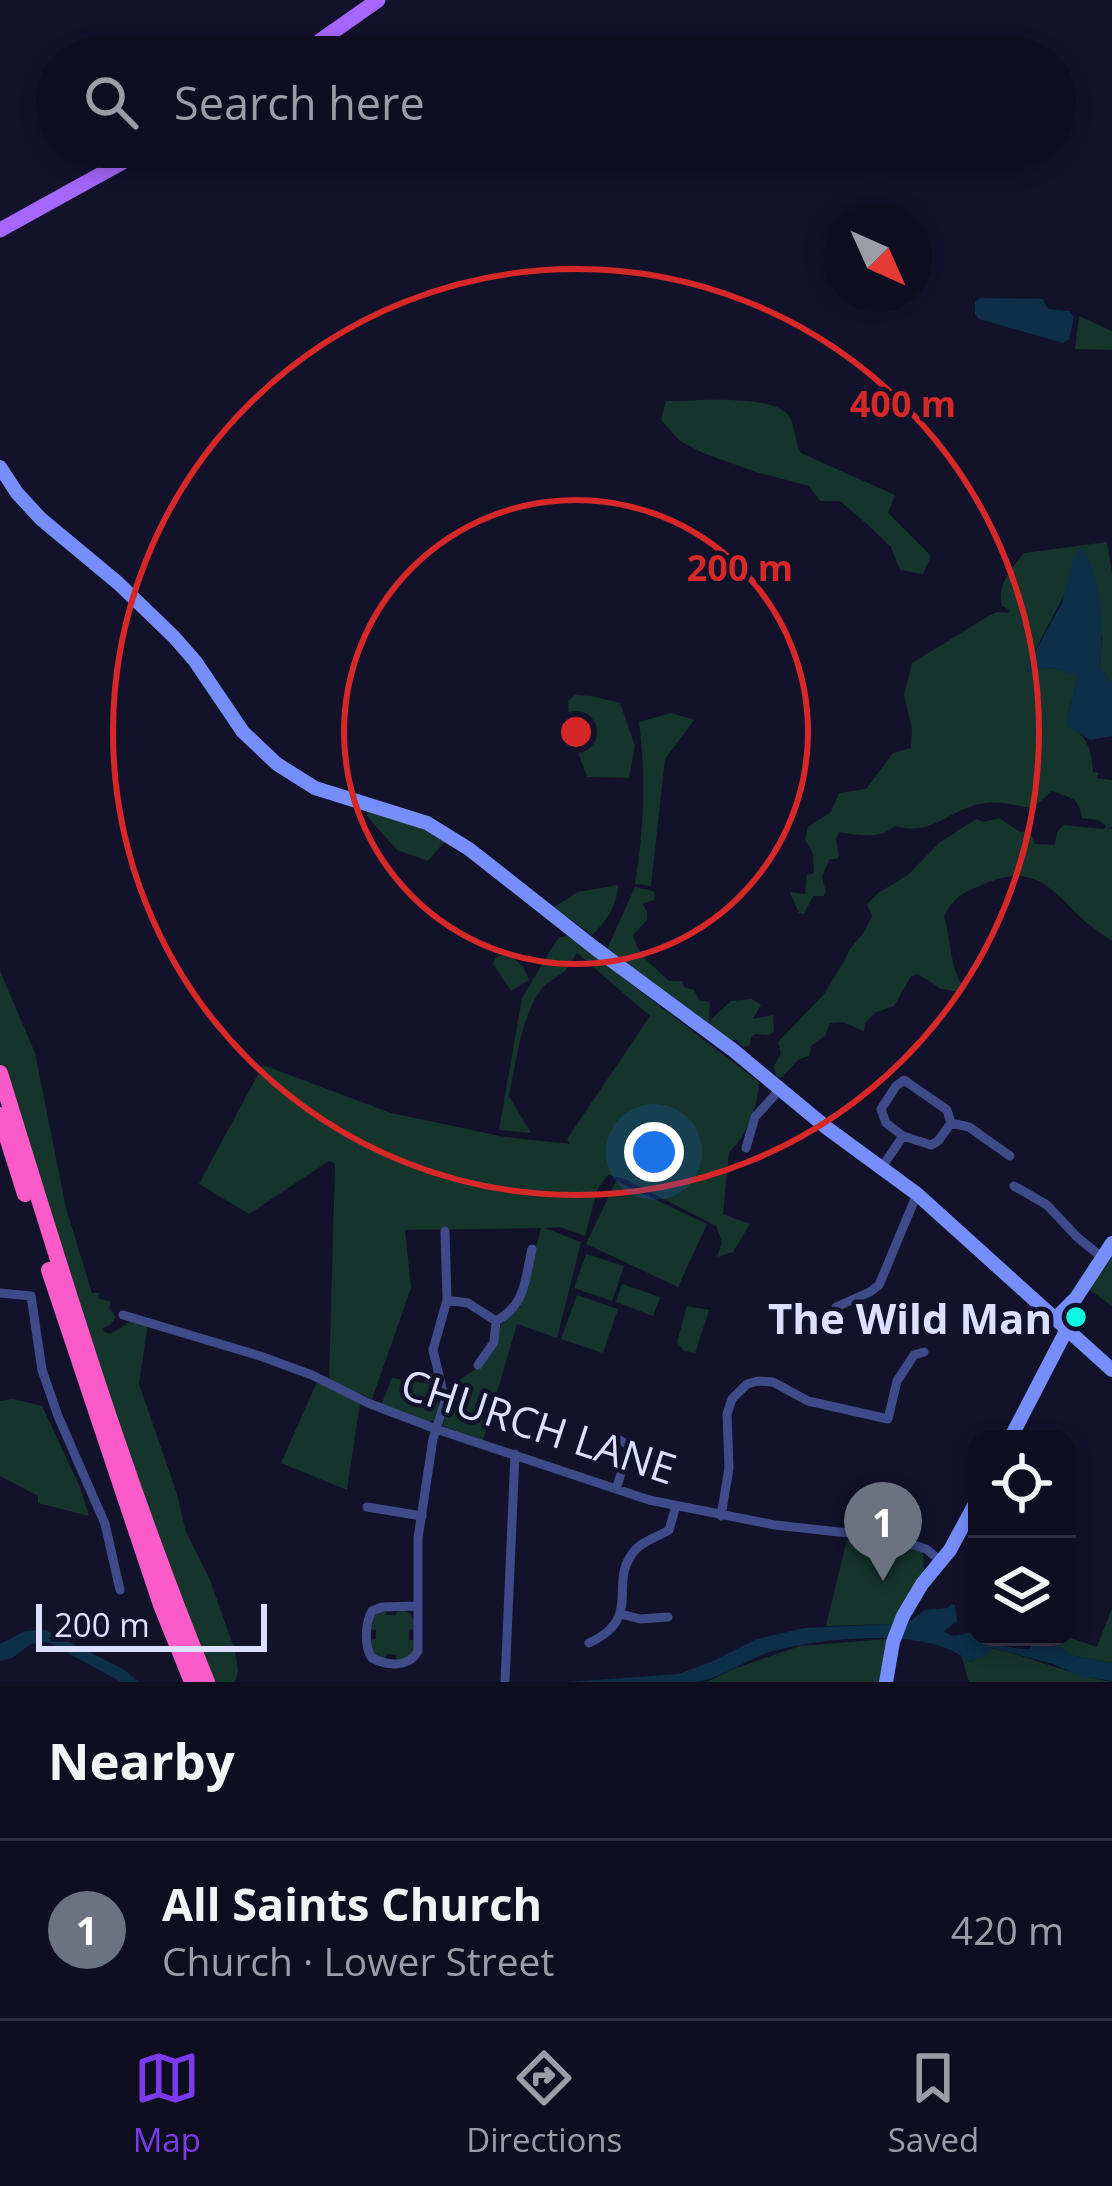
<!DOCTYPE html>
<html lang="en">
<head>
<meta charset="utf-8">
<style>
  body { margin:0; font-family:"Open Sans",sans-serif; background:#1c1c2d; color:#f1f3f6 }
  .controls { position:absolute; right:36px; bottom:36px; display:grid; overflow:hidden; border-radius:24px; box-shadow:0 6px 18px #0003 }
  .controls button { width:108px; height:108px; display:grid; place-items:center; padding:0; border:0; border-bottom:3px solid #2e2e3e; background:#0e0e20; color:#f1f3f6; font:60px sans-serif }
  .compass { position:absolute; left:824px; top:204px; width:108px; height:108px; border-radius:50%; background:#0e0e20; box-shadow:0 6px 18px #0003; rotate:135deg }
  .scale { position:absolute; left:36px; bottom:30px; width:231px; box-sizing:border-box; padding-left:12px; border:6px solid #dcdffe; border-top:0; font-size:33px; line-height:42px; white-space:nowrap; color:#dcdffe; -webkit-text-stroke:9px #12132a; paint-order:stroke }
  .you { position:absolute; left:654px; top:1152px; width:42px; height:42px; margin:-30px; border:9px solid #fff; border-radius:50%; background:#1a73e8; box-shadow:0 0 0 18px #1a73e833 }
  .badge { display:grid; place-items:center; width:78px; height:78px; border-radius:50%; background:#7c3aed; color:#fff; font-size:39px; font-weight:700 }
  .pin { position:absolute; translate:-50% -99px; filter:drop-shadow(0 3px 6px #0008) }
  .pin::after { content:''; position:absolute; top:63px; width:42px; height:36px; background:inherit; clip-path:polygon(0 0,100% 0,50% 100%) }
  .list { margin:0; padding:0; list-style:none }
  h2 { display:flex; justify-content:space-between; align-items:center; height:156px; margin:0; padding:0 48px; font-size:51px }
  h2 small { font-size:39px; font-weight:400; color:#9b9ca5 }
  .list li { display:grid; grid-template-columns:78px 1fr auto; gap:36px; align-items:center; box-sizing:border-box; height:180px; padding:0 48px; border-top:3px solid #2e2e3e }
  .list b { display:block; font-size:45px; white-space:nowrap }
  .list p { margin:0; font-size:39px; white-space:nowrap; color:#9b9ca5 }
  .list em { font-size:39px; font-style:normal; color:#9b9ca5 }
  .icon { flex:none; width:66px; height:66px; fill:none; stroke:currentColor; stroke-width:2; stroke-linecap:round; stroke-linejoin:round }
  .map { position:relative; flex:none; width:1112px; height:1682px; overflow:hidden }
  .search { position:absolute; background:#0e0e20; box-shadow:0 6px 18px #0003; left:36px; right:36px; top:36px; height:132px; display:flex; align-items:center; gap:30px; box-sizing:border-box; padding:0 42px; border-radius:66px; color:#9b9ca5; font-size:45px }
  .sheet { height:336px; background:#0e0e20 }
  nav { display:flex; justify-content:space-around; align-items:center; box-sizing:border-box; height:168px; border-top:3px solid #2e2e3e; background:#0e0e20; font-size:33px; color:#9b9ca5 }
  nav a { display:grid; justify-items:center; gap:6px }
  nav .on { color:#7c3aed }
  .map>svg:first-child { display:block }
  .green { fill:#15342c }
  .water { fill:#0d2f48 }
  .lines { fill:none; stroke-linecap:round; stroke-linejoin:round }
  .street { stroke:#3e4b88; stroke-width:9 }
  .secondary { stroke:#768efb; stroke-width:14 }
  .primary { stroke:#a466fb; stroke-width:15 }
  .highway { stroke:#fa5bc8; stroke-width:16 }
  .ring { fill:none; stroke:#d62828; stroke-width:6 }
  .poi-dot { fill:#0ef8df; stroke:#12132a; stroke-width:4.5 }
  .labels { text-anchor:middle; dominant-baseline:central; stroke-width:9; stroke-linejoin:round; paint-order:stroke }
  .poi-label { font-size:42px; font-weight:bold; fill:#dcdffe; stroke:#12132a; text-anchor:end }
  .street-label { font-size:42px; fill:#dcdffe; stroke:#12132a }
  .centre { fill:#d62828; stroke:#12132a; stroke-width:6 }
  .ring-label { font-size:36px; text-anchor:middle; font-weight:bold; fill:#d62828; stroke:#12132a; stroke-width:9; stroke-linejoin:round; paint-order:stroke }
</style>
</head>
<body>
<div class="map">
<svg width="1112" height="1682" viewBox="0 0 1112 1682">
  <rect width="100%" height="100%" fill="#12132a"/>
  <!-- green -->
  <path class="green" d="M1079,316L1112,331V350L1075,349Z
    M666,401C691,401 774,393 789,416C796,426 794,442 801,453L895,495L888,513L931,556L923,574L900,570L891,547L867,524L840,501H820L809,486L756,472L703,453L680,441L661,420Z
    M1107,542L1112,573V684L1100,668L1102,636L1066,591L1025,670L1028,672C1045,664 1062,669 1078,677L1066,721C1070,726 1074,729 1079,733C1090,743 1092,758 1093,772L1099,773L1096,778L1112,780V827H1109L1112,829V941C1104,935 1096,930 1088,924C1055,895 1039,862 989,882C965,892 957,893 944,916C951,938 950,969 963,986L960,992L941,989L918,974L911,976L894,1006L876,1012L865,1023L864,1031L842,1022L830,1023L825,1036L811,1046L809,1056L799,1059L781,1078L776,1076L774,1067C780,1051 783,1060 778,1042L824,994L846,958L849,950L863,934L872,916L867,904L878,893L908,875L939,843L976,819L983,822L999,818L1020,832L1029,831L1035,844L1055,845L1057,832L1064,825L1104,829L1106,826L1098,820L1082,818C1078,795 1071,799 1052,791L1033,808C1017,806 1001,801 985,803C949,808 934,837 895,826C879,840 858,835 839,832L836,839L839,856L837,859H830L822,876L826,893L823,896H813L804,914L799,913L791,895L790,892L805,894L807,875L814,873L813,854L805,839L808,827L831,812L839,793L866,789L893,753L911,748L912,729L904,695L912,663L987,617L997,612L1008,613L1009,610L1002,606C997,584 1011,569 1024,553Z
    M575,695L591,696L620,703L635,746L629,778L587,777L569,727L568,701Z
    M671,713L694,720L665,759L651,886L635,884C644,829 646,777 639,722Z
    M369,810L418,826L444,842L428,861L397,850L367,816Z
    M618,885C618,904 606,922 592,935L554,907L578,892Z
    M635,887L653,891L655,896L654,900L642,904L647,911V920L633,935C639,958 654,966 669,981H682L684,987L694,990L699,1000L710,1002L709,1021L731,1001L752,999L761,1005L753,1019L773,1015L774,1032L768,1035L755,1034L751,1037L750,1045L743,1047L736,1039L731,1041L609,953L608,947Z
    M568,936L759,1082C758,1105 747,1137 729,1152L723,1214L750,1224L733,1252L717,1257L722,1242L716,1226L625,1179L608,1175L598,1188L585,1236L560,1227L545,1228L581,1242L557,1338L517,1324L483,1440L443,1426L448,1403L447,1388L482,1365L497,1343L501,1324L520,1307L541,1228L405,1230L411,1288L372,1399L329,1380L335,1164L329,1161L249,1214L199,1184L263,1065L391,1113L505,1137L570,1144L567,1139L650,1016L577,953C576,954 567,969 567,969C557,979 545,981 538,994C520,1023 516,1063 509,1096L531,1133L499,1130L522,998L555,943L560,937Z
    M506,953L523,966L529,980L511,991L493,964L495,958Z
    M0,971L35,1053L66,1208L92,1293H99L98,1298L111,1302L109,1308L116,1317L110,1325L103,1328L104,1332L110,1334L137,1318L148,1323L139,1384L177,1494L186,1532L210,1580L235,1651L238,1671L235,1682H212L161,1550L29,1157L0,1062Z
    M616,1181L707,1224L678,1287L586,1244Z
    M1112,1249V1306L1087,1288Z
    M586,1254L624,1266L612,1301L574,1288Z
    M622,1284L660,1297L653,1316L616,1302Z
    M577,1295L618,1309L603,1353L561,1339Z
    M687,1306L709,1310L695,1353L684,1351L677,1342Z
    M392,1378L437,1385L438,1408L434,1420L429,1422L381,1405Z
    M317,1382L360,1403L347,1490L281,1463Z
    M13,1399L42,1406L80,1487L89,1516L38,1503V1496L0,1476V1401Z
    M848,1536L901,1543L923,1552L924,1570L894,1624L826,1626Z
    M1112,1608V1663L1070,1655L1052,1640L1055,1637H1067L1097,1647Z
    M397,1609C410,1609 414,1617 415,1629L409,1630V1640H415V1648L407,1660L396,1661V1655L387,1654L385,1660L372,1654L370,1640L376,1639V1630L370,1629L374,1613L386,1610V1615H396Z
    M888,1639L879,1682H706L736,1668L800,1646Z
    M991,1648C1032,1657 1073,1676 1112,1682H969L961,1655L970,1662L987,1654Z"/>
  <!-- water -->
  <path class="water" d="M980,298L1043,299L1048,309L1069,311L1074,317L1069,339L1063,343L979,319L975,314V302Z
    M1081,546C1104,584 1103,625 1100,668L1112,684V736L1090,740L1068,726L1066,721L1078,677C1061,669 1045,664 1028,672L1025,670L1062,603L1072,562Z
    M951,1604L955,1605L957,1621L943,1632L954,1636L974,1632L976,1625L971,1617L970,1604L977,1605V1637H987C998,1646 1013,1649 1030,1649L1031,1646L1017,1637H1049L1070,1655L1112,1663V1681L1080,1676L1053,1664L992,1648L988,1654L969,1662C931,1625 812,1638 764,1654C742,1662 719,1679 697,1682C657,1682 608,1682 568,1682L678,1674L711,1662L757,1639L805,1628L908,1623L925,1610L948,1608Z
    M46,1630L123,1669L139,1682H121L48,1642L31,1644L12,1658L0,1661V1644L25,1631Z"/>
  <g class="lines">
    <!-- street -->
    <path class="street" d="M903,1136L886,1123L881,1109L896,1086L904,1080L947,1110L951,1123
      M746,1148L755,1117L781,1088
      M882,1167L903,1136L931,1145L938,1141L951,1123L969,1127L1010,1156
      M1014,1186L1047,1205L1077,1237L1103,1258
      M0,1293L31,1296L42,1370L58,1416L105,1524L120,1590
      M447,1300L468,1303L496,1321L494,1342L478,1365
      M836,1307L870,1292L879,1285L917,1194
      M123,1315L260,1356L312,1375L368,1403L436,1429L649,1500L775,1525L894,1538L926,1549L941,1561
      M496,1321C526,1305 525,1279 532,1249
      M616,1489L630,1446L620,1440
      M367,1507L422,1516
      M721,1516L729,1468L727,1414L732,1399L747,1384L758,1381L773,1382L808,1401L888,1419L897,1381L914,1355L924,1352
      M417,1606L382,1607L372,1611C365,1623 364,1647 372,1658C387,1666 409,1668 418,1651V1538L433,1439L445,1401L433,1350L447,1300L445,1231
      M621,1614L640,1619L668,1617
      M589,1643C645,1617 606,1584 635,1550C644,1540 658,1537 669,1530L676,1506
      M505,1682L515,1454"/>
    <!-- secondary -->
    <path class="secondary" d="M0,467L17,493L41,519L118,583L174,637L195,661L243,732L277,764L315,788L427,823L469,849L596,949L733,1050L827,1128L917,1194L1112,1370
      M1055,1319L1076,1298L1112,1243
      M1010,1439L1066,1331
      M886,1682L893,1642L903,1616L922,1584L950,1550L977,1500"/>
    <!-- primary -->
    <path class="primary" d="M297,57L378,0
      M0,230L150,147"/>
    <!-- highway -->
    <path class="highway" d="M0,1073C63,1278 126,1484 207,1682
      M0,1115L25,1194
      M49,1270L161,1605L192,1682"/>
  </g>
  <!-- distance rings -->
  <g class="ring">
    <circle cx="576" cy="732" r="232"/>
    <circle cx="576" cy="732" r="463"/>
  </g>
  <!-- markers -->
  <circle class="poi-dot" cx="1076" cy="1317" r="12"/>
  <g class="labels">
    <!-- poi labels -->
    <g class="poi-label">
      <text x="1052" y="1317">The Wild Man</text>
    </g>
    <!-- street labels -->
    <g class="street-label">
      <text transform="translate(539 1425) rotate(18)">CHURCH LANE</text>
    </g>
  </g>
  <circle cx="576" cy="732" r="18" class="centre"/>
  <g class="ring-label">
    <text x="903" y="417">400 m</text>
    <text x="740" y="581">200 m</text>
  </g>
</svg>
<div class="controls">
<button><svg class="icon" aria-label="locate" viewBox="0 0 24 24"><circle cx="12" cy="12" r="6"/><path d="M12 2v4M12 18v4M2 12h4M18 12h4"/></svg></button>
<button><svg class="icon" aria-label="layers" viewBox="0 0 24 24"><path d="M12 4l9 5-9 5-9-5zM3 14l9 5 9-5"/></svg></button>
</div>
<svg class="compass" viewBox="-18 -18 36 36"><path d="M0-13l5 13h-10z" fill="#e53935"/><path d="M0 13l5-13h-10z" fill="#9b9ca5"/></svg>
<div class="scale">200 m</div>
<div class="you"></div>
<div class="pin badge" style="left:883px;top:1581px;background:#6b7280">1</div>
<div class="search"><svg class="icon" aria-label="search" viewBox="0 0 24 24"><circle cx="10" cy="10" r="6"/><path d="M15 15l6 6"/></svg>Search here</div>
</div>
<section class="sheet">
<h2>Nearby<small></small></h2>
<ul class="list">
<li><span class="badge" style="background:#6b7280">1</span><div><b>All Saints Church</b><p>Church · Lower Street</p></div><em>420 m</em></li>
</ul>
</section>
<nav>
<a class="on"><svg class="icon" aria-label="map" viewBox="0 0 24 24"><path d="M3 6l6-2 6 2 6-2v14l-6 2-6-2-6 2zM9 4v14M15 6v14"/></svg>Map</a>
<a><svg class="icon" aria-label="directions" viewBox="0 0 24 24"><path d="M12 3l9 9-9 9-9-9zM9 14v-3h6M13 9l2 2-2 2"/></svg>Directions</a>
<a><svg class="icon" aria-label="saved" viewBox="0 0 24 24"><path d="M7 4h10v16l-5-4-5 4z"/></svg>Saved</a>
</nav>
</body>
</html>
